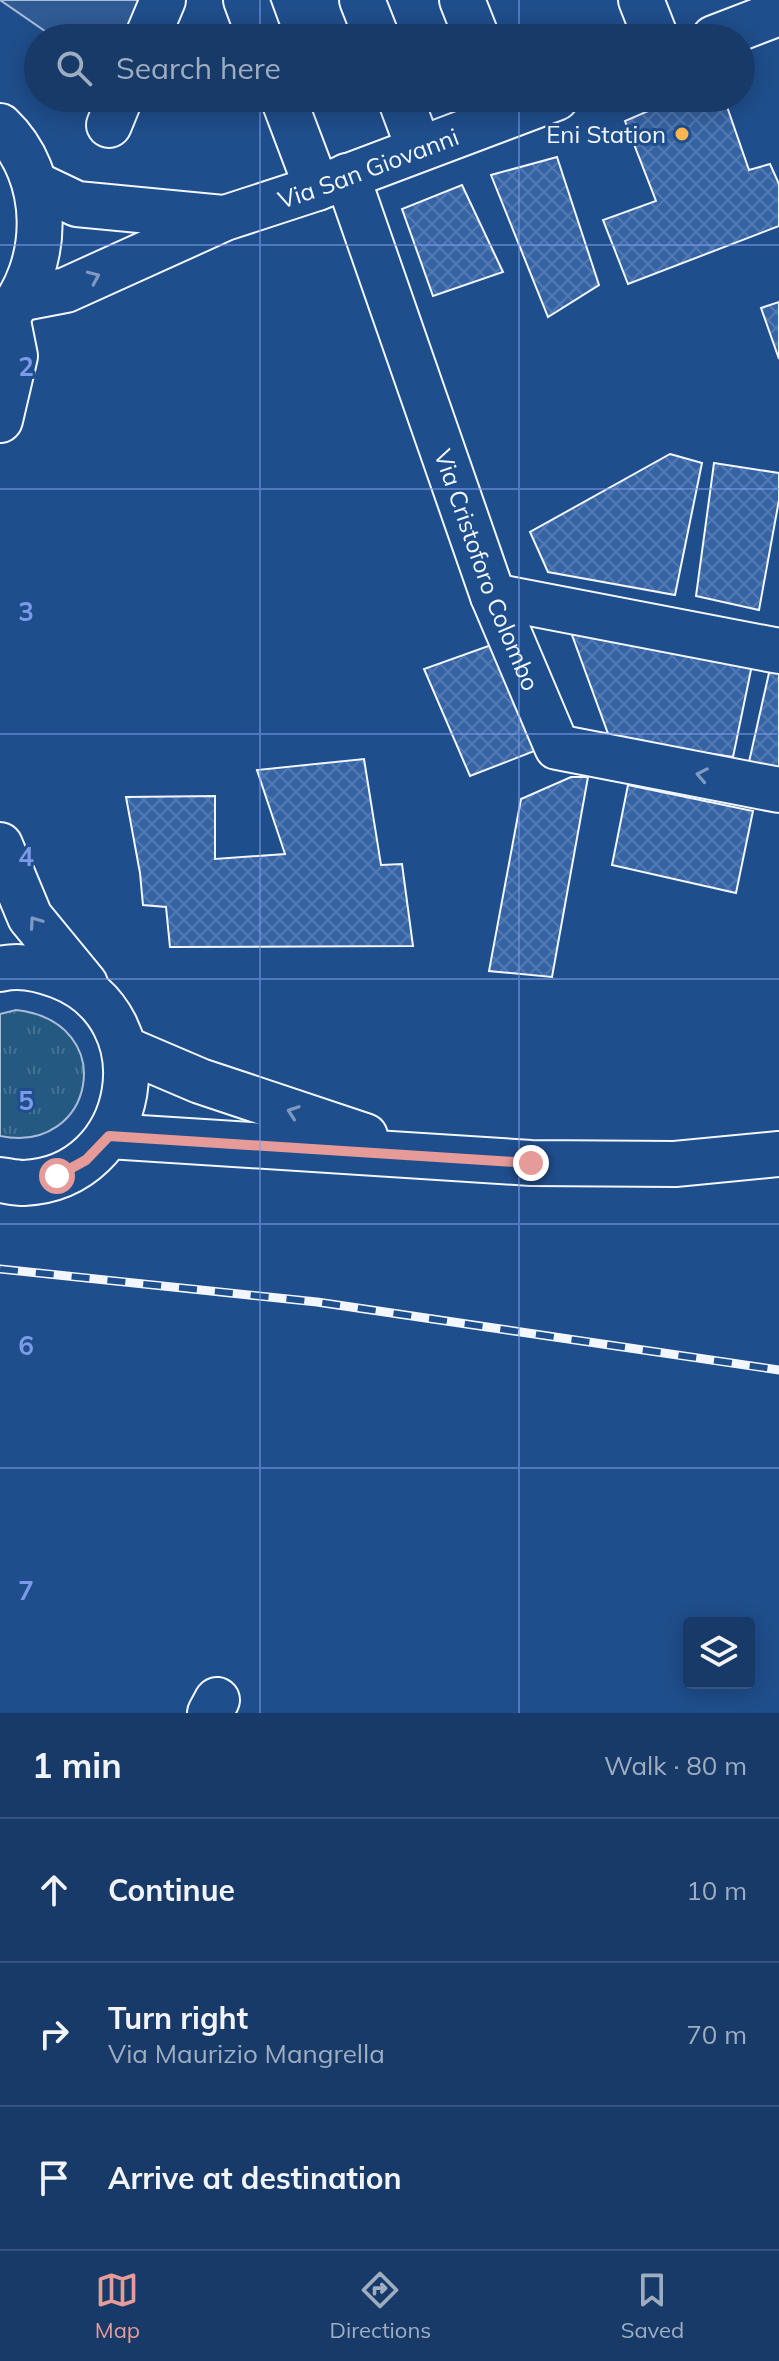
<!DOCTYPE html>
<html lang="en">
<head>
<meta charset="utf-8">
<style>
  body { margin:0; font-family:Mulish,sans-serif; background:#244571; color:#f1f3f6 }
  .controls { position:absolute; right:24px; bottom:24px; display:grid; overflow:hidden; border-radius:8px; box-shadow:0 4px 20px #0003 }
  .controls button { width:72px; height:72px; display:grid; place-items:center; padding:0; border:0; border-bottom:2px solid #36547d; background:#173a69; color:#f1f3f6; font:40px sans-serif }
  .stop { position:absolute; width:24px; height:24px; margin:-18px; border:6px solid #e69b98; border-radius:50%; background:#fff }
  .stop.end { background:#e69b98; border-color:#fff; box-shadow:0 2px 8px #0008 }
  .list { margin:0; padding:0; list-style:none }
  h2 { display:flex; justify-content:space-between; align-items:center; height:104px; margin:0; padding:0 32px; font-size:34px }
  h2 small { font-size:26px; font-weight:400; color:#9eadc0 }
  .list li { display:grid; grid-template-columns:52px 1fr auto; gap:24px; align-items:center; box-sizing:border-box; height:144px; padding:0 32px; border-top:2px solid #36547d }
  .list b { display:block; font-size:30px; white-space:nowrap }
  .list p { margin:0; font-size:26px; white-space:nowrap; color:#9eadc0 }
  .list em { font-size:26px; font-style:normal; color:#9eadc0 }
  .icon { flex:none; width:44px; height:44px; fill:none; stroke:currentColor; stroke-width:2; stroke-linecap:round; stroke-linejoin:round }
  .map { position:relative; flex:none; width:779px; height:1713px; overflow:hidden }
  .search { position:absolute; background:#173a69; box-shadow:0 4px 20px #0003; left:24px; right:24px; top:24px; height:88px; display:flex; align-items:center; gap:20px; box-sizing:border-box; padding:0 28px; border-radius:44px; color:#9eadc0; font-size:30px }
  .sheet { height:536px; background:#173a69 }
  nav { display:flex; justify-content:space-around; align-items:center; box-sizing:border-box; height:112px; border-top:2px solid #36547d; background:#173a69; font-size:22px; color:#9eadc0 }
  nav a { display:grid; justify-items:center; gap:4px }
  nav .on { color:#e69b98 }
  .map>svg:first-child { display:block }
  .grass { fill:url(#grass-tufts); stroke:#a8bbd7; stroke-width:2 }
  .parking { fill:#305b95; stroke:#a8bbd7; stroke-width:2 }
  .building { fill:url(#building-cross-hatch); stroke:#f2f6ff; stroke-width:2 }
  .lines { fill:none; stroke-linecap:round; stroke-linejoin:round }
  .minor-casing { stroke:#f2f6ff; stroke-width:48 }
  .major-casing { stroke:#f2f6ff; stroke-width:48 }
  .minor { stroke:#1f4e8c; stroke-width:44 }
  .major { stroke:#1f4e8c; stroke-width:44 }
  .rail-casing { stroke:#f2f6ff; stroke-width:9 }
  .rail { stroke:#1f4e8c; stroke-width:6; stroke-dasharray:18; stroke-linecap:butt }
  .oneway { stroke:#7e9ac0 }
  .route { stroke:#e69b98; stroke-width:10 }
  .grid { fill:none; stroke:#7d9aea; stroke-width:2; stroke-opacity:0.55 }
  .poi-dot { fill:#ffb74d; stroke:#1f4e8c; stroke-width:3 }
  .labels { text-anchor:middle; dominant-baseline:central; stroke-width:6; stroke-linejoin:round; paint-order:stroke }
  .poi-label { font-size:24px; fill:#f2f6ff; stroke:#1f4e8c; text-anchor:end }
  .street-label { font-size:24px; fill:#f2f6ff; stroke:#1f4e8c }
  .grid-label { font-size:26px; text-anchor:middle; font-weight:bold; fill:#7d9aea; stroke:#1f4e8c; stroke-width:6; stroke-linejoin:round; paint-order:stroke }
</style>
</head>
<body>
<div class="map">
<svg width="779" height="1713" viewBox="0 0 779 1713">
  <defs>
    <pattern id="grass-tufts" width="24" height="20" patternUnits="userSpaceOnUse" patternTransform="scale(2)"><rect width="24" height="20" fill="#245a82"/><path d="M3 7l-1-3M5 7V3M7 7l1-3M15 17l-1-3M17 17v-4M19 17l1-3" fill="none" stroke="#447295"/></pattern>
    <pattern id="building-cross-hatch" width="8" height="8" patternUnits="userSpaceOnUse" patternTransform="scale(2)"><rect width="8" height="8" fill="#3563a3"/><path d="M0 0l8 8M0 8l8-8" fill="none" stroke="#537ab1"/></pattern>
  </defs>
  <rect width="100%" height="100%" fill="#1f4e8c"/>
  <!-- grass -->
  <path class="grass" d="M16,1010C122,1022 94,1156 0,1136V1014Z"/>
  <!-- parking -->
  <path class="parking" d="M0,0H146L129,38H55Z"/>
  <!-- building -->
  <path class="building" d="M678,98H724L749,170L770,164L779,184V226L628,284L603,220L656,201L625,121Z
    M557,157L599,285L548,317L491,175Z
    M462,185L503,272L433,296L402,209Z
    M779,302V359L761,308Z
    M670,454L702,463L675,595L548,572L530,532Z
    M714,463L779,473V500L759,610L696,596Z
    M568,624L753,660L733,757L610,739Z
    M494,644L537,750L470,776L424,669Z
    M771,664L779,666V769L749,762Z
    M364,759L381,865L402,864L413,946L170,947L166,907L143,905L140,873L126,797L215,796V859L285,854L257,770Z
    M571,777H588L552,977L489,971L521,799Z
    M628,785L753,811L736,893L612,865Z"/>
  <g class="lines">
    <defs>
      <g id="minor">
        <path d="M246,0L260,38"/>
        <path d="M362,0L377,38"/>
        <path d="M462,0L477,38"/>
        <path d="M641,0L656,38"/>
        <path d="M147,38L163,0"/>
        <path d="M283,98L317,188"/>
        <path d="M400,98L419,149"/>
        <path d="M109,125L120,98"/>
        <path id="s1" d="M347,176L493,596L557,747L779,790"/>
        <path d="M0,420L15,356L7,316"/>
        <path d="M493,596L779,651"/>
        <path d="M0,845L30,917L85,984"/>
        <path d="M0,969C19,964 41,969 59,976C166,1017 138,1178 24,1183C16,1183 8,1181 0,1180"/>
        <path d="M125,1049L200,1081L365,1136"/>
        <path d="M109,1136L531,1163L675,1164L779,1154"/>
        <path d="M210,1713L217,1700"/>
      </g>
      <g id="major">
        <path d="M714,38L779,13"/>
        <path d="M0,126C52,175 52,265 5,318"/>
        <path d="M35,184L77,204L223,218"/>
        <path id="s2" d="M19,299L66,290L225,218L317,188L556,98"/>
      </g>
    </defs>
    <!-- minor casing -->
    <use href="#minor" class="minor-casing"/>
    <!-- major casing -->
    <use href="#major" class="major-casing"/>
    <!-- minor -->
    <use href="#minor" class="minor"/>
    <!-- major -->
    <use href="#major" class="major"/>
    <defs>
      <path id="rail" d="M0,1269L317,1302L779,1370"/>
    </defs>
    <!-- rail casing -->
    <use href="#rail" class="rail-casing"/>
    <!-- rail -->
    <use href="#rail" class="rail"/>
  </g>
  <!-- one-way arrows -->
  <defs><path id="oneway-chevron" d="M-2-3.5L2.5 0L-2 3.5" fill="none" stroke-width="1.6" stroke-linecap="round" stroke-linejoin="round" transform="scale(2)"/></defs>
  <g class="oneway">
    <use href="#oneway-chevron" transform="translate(94 277) rotate(-24)"/>
    <use href="#oneway-chevron" transform="translate(702 775) rotate(-169)"/>
    <use href="#oneway-chevron" transform="translate(35 922) rotate(-125)"/>
    <use href="#oneway-chevron" transform="translate(293 1112) rotate(-161)"/>
  </g>
  <g class="lines">
    <!-- route -->
    <path class="route" d="M57,1176L86,1160L109,1136L531,1163"/>
  </g>
  <!-- grid -->
  <path class="grid" d="M260,0V38M519,0V38M260,98V1713M519,98V1713M0,245H779M0,489H779M0,734H779M0,979H779M0,1224H779M0,1468H779"/>
  <!-- markers -->
  <circle class="poi-dot" cx="682" cy="134" r="8"/>
  <g class="labels">
    <!-- poi labels -->
    <g class="poi-label">
      <text x="666" y="134">Eni Station</text>
    </g>
    <!-- street labels -->
    <g class="street-label">
      <text stroke="none"><textPath href="#s2" startOffset="374">Via San Giovanni</textPath></text>
      <text stroke="none"><textPath href="#s1" startOffset="418">Via Cristoforo Colombo</textPath></text>
    </g>
  </g>
  <g class="grid-label">
    <text x="26" y="376">2</text>
    <text x="26" y="621">3</text>
    <text x="26" y="866">4</text>
    <text x="26" y="1110">5</text>
    <text x="26" y="1355">6</text>
    <text x="26" y="1600">7</text>
  </g>
</svg>
<div class="controls">
<button><svg class="icon" aria-label="layers" viewBox="0 0 24 24"><path d="M12 4l9 5-9 5-9-5zM3 14l9 5 9-5"/></svg></button>
</div>
<div class="stop" style="left:57px;top:1176px"></div>
<div class="stop end" style="left:531px;top:1163px"></div>
<div class="search"><svg class="icon" aria-label="search" viewBox="0 0 24 24"><circle cx="10" cy="10" r="6"/><path d="M15 15l6 6"/></svg>Search here</div>
</div>
<section class="sheet">
<h2>1 min<small>Walk · 80 m</small></h2>
<ul class="list">
<li><svg class="icon" aria-label="ahead" viewBox="0 0 24 24"><path d="M12 20V5M6 11l6-6 6 6"/></svg><div><b>Continue</b></div><em>10 m</em></li>
<li><svg class="icon" aria-label="right" viewBox="0 0 24 24"><path d="M7 20v-9h11M14 6l5 5-5 5"/></svg><div><b>Turn right</b><p>Via Maurizio Mangrella</p></div><em>70 m</em></li>
<li><svg class="icon" aria-label="arrive" viewBox="0 0 24 24"><path d="M6 21V4h12l-3 4 3 4H6"/></svg><div><b>Arrive at destination</b></div></li>
</ul>
</section>
<nav>
<a class="on"><svg class="icon" aria-label="map" viewBox="0 0 24 24"><path d="M3 6l6-2 6 2 6-2v14l-6 2-6-2-6 2zM9 4v14M15 6v14"/></svg>Map</a>
<a><svg class="icon" aria-label="directions" viewBox="0 0 24 24"><path d="M12 3l9 9-9 9-9-9zM9 14v-3h6M13 9l2 2-2 2"/></svg>Directions</a>
<a><svg class="icon" aria-label="saved" viewBox="0 0 24 24"><path d="M7 4h10v16l-5-4-5 4z"/></svg>Saved</a>
</nav>
</body>
</html>
